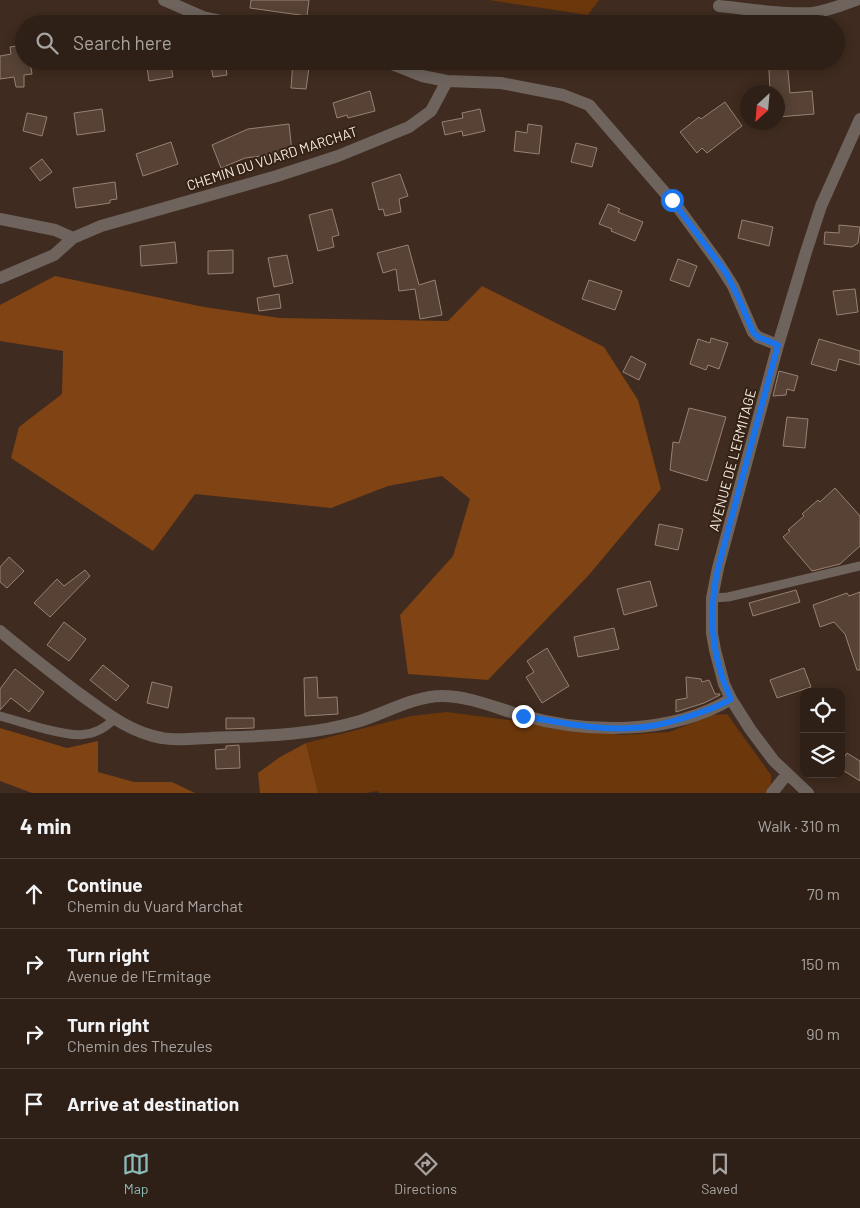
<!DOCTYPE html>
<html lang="en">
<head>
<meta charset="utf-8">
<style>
  body { margin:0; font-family:Barlow,sans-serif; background:#3b2d24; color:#f1f3f6 }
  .controls { position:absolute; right:15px; bottom:15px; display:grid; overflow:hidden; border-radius:10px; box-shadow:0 2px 12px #0003 }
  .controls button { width:45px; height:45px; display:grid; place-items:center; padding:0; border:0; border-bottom:1px solid #4a3e36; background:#2f2017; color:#f1f3f6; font:25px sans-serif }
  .compass { position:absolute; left:740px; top:85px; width:45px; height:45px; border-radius:50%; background:#2f2017; box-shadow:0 2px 12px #0003; rotate:206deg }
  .stop { position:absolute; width:15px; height:15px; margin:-11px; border:4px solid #1a73e8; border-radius:50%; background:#fff }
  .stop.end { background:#1a73e8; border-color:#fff; box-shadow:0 1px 5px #0008 }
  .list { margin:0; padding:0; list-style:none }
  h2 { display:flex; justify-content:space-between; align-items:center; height:65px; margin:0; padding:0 20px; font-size:21px }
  h2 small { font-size:16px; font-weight:400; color:#a7a3a1 }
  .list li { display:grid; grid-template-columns:32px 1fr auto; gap:15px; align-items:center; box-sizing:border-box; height:70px; padding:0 20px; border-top:1px solid #4a3e36 }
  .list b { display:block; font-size:19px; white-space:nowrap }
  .list p { margin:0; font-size:16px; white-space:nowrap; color:#a7a3a1 }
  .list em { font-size:16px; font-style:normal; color:#a7a3a1 }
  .icon { flex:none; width:28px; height:28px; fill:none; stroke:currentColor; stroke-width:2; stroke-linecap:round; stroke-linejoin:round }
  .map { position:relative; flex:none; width:860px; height:793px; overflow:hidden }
  .search { position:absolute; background:#2f2017; box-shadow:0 2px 12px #0003; left:15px; right:15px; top:15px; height:55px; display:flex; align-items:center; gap:12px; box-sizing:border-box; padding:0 18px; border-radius:28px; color:#a7a3a1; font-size:19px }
  .sheet { height:345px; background:#2f2017 }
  nav { display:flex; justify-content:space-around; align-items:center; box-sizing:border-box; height:70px; border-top:1px solid #4a3e36; background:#2f2017; font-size:14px; color:#a7a3a1 }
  nav a { display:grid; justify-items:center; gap:2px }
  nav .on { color:#8bbbb9 }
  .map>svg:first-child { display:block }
  .green { fill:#6c370b }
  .forest { fill:#7f4314 }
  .building { fill:#574235; stroke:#998173 }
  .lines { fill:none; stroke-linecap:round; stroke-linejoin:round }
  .service { stroke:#6e645d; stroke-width:9 }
  .minor { stroke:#6e645d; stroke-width:12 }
  .route { stroke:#1a73e8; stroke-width:6 }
  .labels { text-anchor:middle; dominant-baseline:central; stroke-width:4; stroke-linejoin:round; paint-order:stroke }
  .street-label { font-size:14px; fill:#f6e9e1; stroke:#342215 }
</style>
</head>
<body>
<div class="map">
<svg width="860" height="793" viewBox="0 0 860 793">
  <rect width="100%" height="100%" fill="#3f2b1f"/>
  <!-- green -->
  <path class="green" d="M489,0H599L588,15Z
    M447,712L622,735L669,732L713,715L727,714L771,775V784L766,793H379L378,791L366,793H318L306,743L411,716Z"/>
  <!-- forest -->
  <path class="forest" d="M55,276L204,307L280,318L448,321L482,286L604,347L638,400L661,489L588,576L488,680L408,674L400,615L453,556L470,499L442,476L388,486L331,508L195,494L153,551L11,458L19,427L62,394L63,351L0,341V305Z
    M0,728L67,748L98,741V772L134,782H172L195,793H32L0,781Z
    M306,743L318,793H260L258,773L280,757Z"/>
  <!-- building -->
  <path class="building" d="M251,0H309L307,16L250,8Z
    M24,45V61H30L32,74L24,75V87H16L14,77L0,79V56L11,54L10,47Z
    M146,61H170L173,77L149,81Z
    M210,61H225L227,75L213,77Z
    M293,61H310L306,89L291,88Z
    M778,61H787L790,93L812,91L814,114L778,117V92H770L769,70L778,67Z
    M370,91L375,111L348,118L347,115L337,118L333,103Z
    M725,102L742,126L707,153L702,148L697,153L680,132L699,117L701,119Z
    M102,109L105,131L77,135L74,113Z
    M480,109L485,131L463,136L462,131L445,135L442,122L463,118L462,113Z
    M27,113L47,117L42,136L23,131Z
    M289,124L292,152L245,158L221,168L212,145L248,129Z
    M528,124L542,126L539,154L514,151L516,131L527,133Z
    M171,142L178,164L143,176L136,154Z
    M576,143L597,148L592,167L571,162Z
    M42,159L52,172L40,181L30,168Z
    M400,174L408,196L399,199L401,212L385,216L383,209L379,210L372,183Z
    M115,182L117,199L110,200V203L76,208L73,188Z
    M608,204L620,209L618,212L643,222L635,241L611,231L612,229L599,224Z
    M332,209L339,235L332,237L334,247L318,251L309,215Z
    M742,220L773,227L769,246L738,238Z
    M839,225L860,227L858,243L852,247L824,244L825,232L839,233Z
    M175,242L177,263L141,266L140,246Z
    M408,245L419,285L435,280L442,315L420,319L415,289L399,291L396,269L383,273L377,253Z
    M233,250V273L208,274V251Z
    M287,255L293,283L274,287L268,258Z
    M678,259L697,266L689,287L670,280Z
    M589,280L622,291L615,310L582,299Z
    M855,289L858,312L837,315L833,291Z
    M279,294L281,308L259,311L257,298Z
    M711,338L728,343L719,369L708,365L706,370L690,364L698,339L710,343Z
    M819,339L860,351V365L839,359L836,371L811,364Z
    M631,356L646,364L639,380L623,372Z
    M779,371L798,376L794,391L787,389L786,395L773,396Z
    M689,408L726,417L707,481L670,470L673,442L679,443Z
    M787,417L808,419L805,448L783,446Z
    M835,488L860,516V546L840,564L812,571L783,537L790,531L788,530L804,516L802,514L818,500L820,502Z
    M659,524L683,529L678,550L655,545Z
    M9,557L24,571L7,588L0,582V567Z
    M85,570L90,576L50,617L34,603L57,579L64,586Z
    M650,581L657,606L624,615L617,589Z
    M796,590L800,602L753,616L749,603Z
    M860,592V670H857L845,634L834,622L820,627L813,605L847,593L849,596Z
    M64,622L86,639L69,661L47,645Z
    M614,628L619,649L578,657L574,637Z
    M547,648L569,686L542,703L526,677L534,672L527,661Z
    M103,665L129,686L116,701L90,680Z
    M804,668L811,687L777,698L770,680Z
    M15,669L44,692L29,712L11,698L0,710V689Z
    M317,677L318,698L337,697L338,714L305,716L304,678Z
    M686,677L701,679L702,682L709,680L715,694H720V695L704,703L676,712V700L687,698Z
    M152,682L172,687L168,708L147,703Z
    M226,718H254V728L226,729Z
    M239,745L240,768L216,769L215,750L226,749V746Z
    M847,753L860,761V781L841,769V762Z"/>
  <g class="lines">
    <!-- service -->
    <path class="service" d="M712,598L728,597L860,566
      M0,716C14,720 28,724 41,728C69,735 92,742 114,719"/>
    <!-- minor -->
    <path class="minor" d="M164,0L203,17L235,24
      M719,6C749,9 781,15 812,13C827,11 842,5 856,0
      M384,61L422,76L447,81
      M0,219L55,230L73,238
      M0,278L54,255L73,238L101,226L277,176L338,156L409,127L431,111L447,81L501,83L563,95L589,105L679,209L717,261L733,286L753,332L758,337L778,345
      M0,631C25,652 51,672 77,692C104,711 128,732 162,738C176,741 194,738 209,738C260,736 310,736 360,721C385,713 415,696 442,696C469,696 496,708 521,715C587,734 671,735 731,699
      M772,793L787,774
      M808,793L774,761L750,729L731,699L724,684L715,650L712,633V598L718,568L735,505L778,345L806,252L821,206L860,119"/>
  </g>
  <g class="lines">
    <!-- route -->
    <path class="route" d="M523,716C562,723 604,732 644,727C661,725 679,720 696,714C708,710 720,706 731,699C711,657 708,614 718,568L778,345L758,337L753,332L739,299L726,273L672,200"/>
  </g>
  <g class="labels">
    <!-- street labels -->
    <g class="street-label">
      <text transform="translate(272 158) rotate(-18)">CHEMIN DU VUARD MARCHAT</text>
      <text transform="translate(732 460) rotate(-75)">AVENUE DE L'ERMITAGE</text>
    </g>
  </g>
</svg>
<div class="controls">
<button><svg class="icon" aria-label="locate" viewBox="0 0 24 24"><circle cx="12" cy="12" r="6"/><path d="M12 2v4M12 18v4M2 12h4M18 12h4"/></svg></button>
<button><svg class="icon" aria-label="layers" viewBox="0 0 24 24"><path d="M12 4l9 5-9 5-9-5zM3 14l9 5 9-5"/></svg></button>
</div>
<svg class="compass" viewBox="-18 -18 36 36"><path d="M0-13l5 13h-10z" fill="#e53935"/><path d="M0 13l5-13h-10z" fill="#a7a3a1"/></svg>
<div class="stop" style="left:672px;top:200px"></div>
<div class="stop end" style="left:523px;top:716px"></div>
<div class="search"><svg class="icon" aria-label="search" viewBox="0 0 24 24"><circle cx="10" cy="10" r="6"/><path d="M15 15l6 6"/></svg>Search here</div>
</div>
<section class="sheet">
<h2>4 min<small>Walk · 310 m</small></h2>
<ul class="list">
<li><svg class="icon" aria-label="ahead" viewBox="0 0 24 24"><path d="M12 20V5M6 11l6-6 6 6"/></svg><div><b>Continue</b><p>Chemin du Vuard Marchat</p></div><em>70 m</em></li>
<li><svg class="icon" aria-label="right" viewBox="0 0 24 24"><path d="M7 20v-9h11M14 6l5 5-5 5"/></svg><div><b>Turn right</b><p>Avenue de l'Ermitage</p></div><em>150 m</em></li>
<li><svg class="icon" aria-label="right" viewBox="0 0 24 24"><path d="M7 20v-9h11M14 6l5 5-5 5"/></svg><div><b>Turn right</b><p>Chemin des Thezules</p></div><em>90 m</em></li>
<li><svg class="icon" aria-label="arrive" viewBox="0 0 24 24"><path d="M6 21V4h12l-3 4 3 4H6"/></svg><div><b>Arrive at destination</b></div></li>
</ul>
</section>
<nav>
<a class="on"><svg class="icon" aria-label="map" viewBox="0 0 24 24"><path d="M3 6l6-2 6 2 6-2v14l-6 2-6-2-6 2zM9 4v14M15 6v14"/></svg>Map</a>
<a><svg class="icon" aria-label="directions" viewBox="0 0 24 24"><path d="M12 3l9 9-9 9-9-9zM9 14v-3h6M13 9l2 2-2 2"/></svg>Directions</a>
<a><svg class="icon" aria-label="saved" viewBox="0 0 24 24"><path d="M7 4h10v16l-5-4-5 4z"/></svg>Saved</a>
</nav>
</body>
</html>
